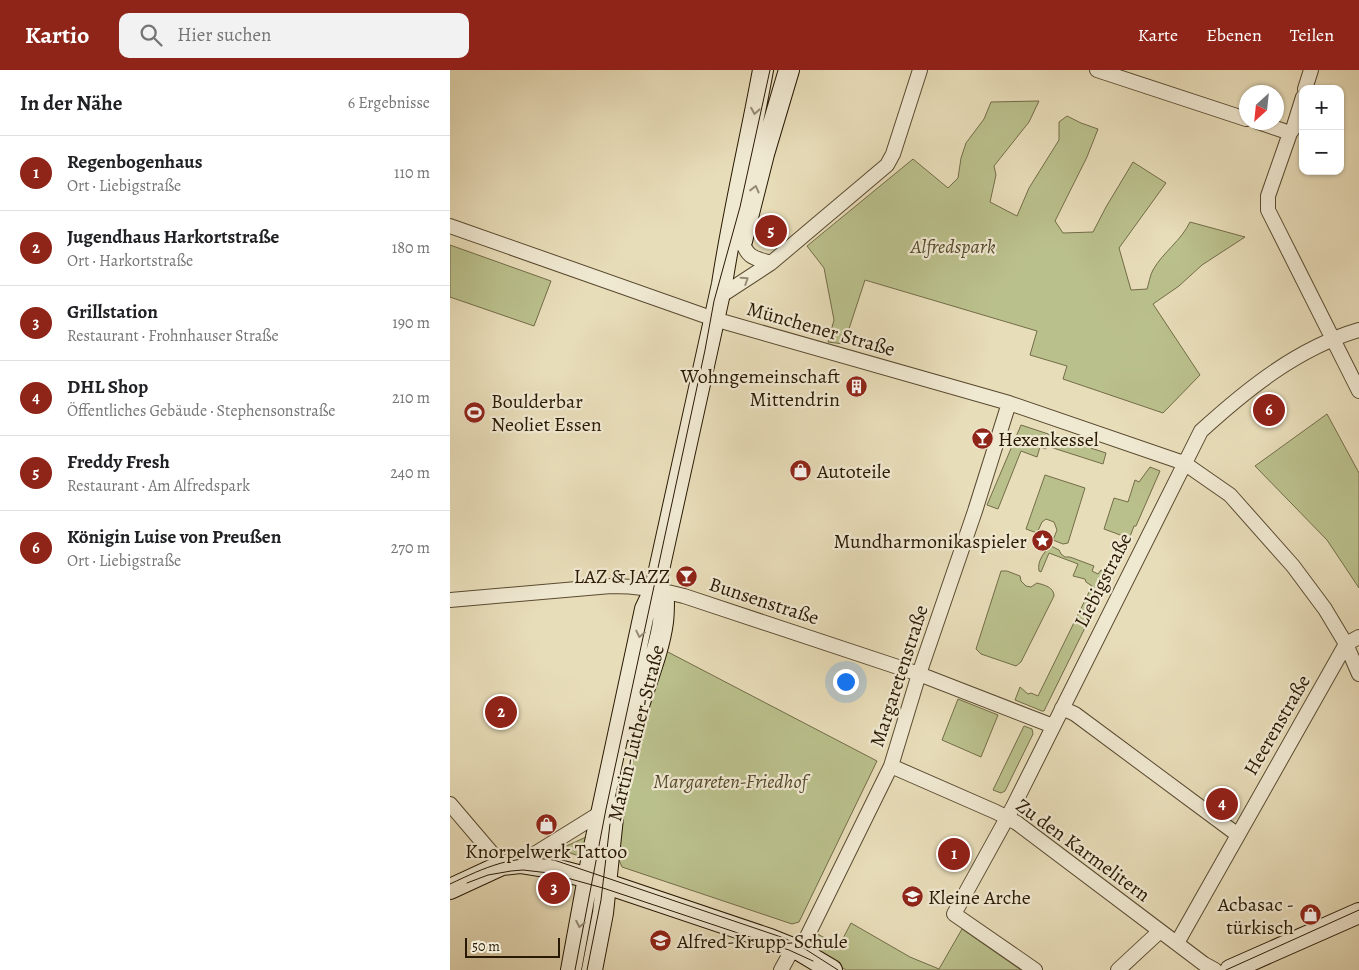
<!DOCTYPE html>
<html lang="de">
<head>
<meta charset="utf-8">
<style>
  body { margin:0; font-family:Alegreya,serif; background:#f2f2f2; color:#202124 }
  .controls { position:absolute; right:15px; top:15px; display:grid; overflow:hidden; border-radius:10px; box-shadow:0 1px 4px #0004 }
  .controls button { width:45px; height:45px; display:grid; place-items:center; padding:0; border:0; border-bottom:1px solid #e0e0e0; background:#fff; color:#202124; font:25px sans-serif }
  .compass { position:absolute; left:789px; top:15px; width:45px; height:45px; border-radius:50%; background:#fff; box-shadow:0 1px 4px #0004; rotate:207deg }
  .scale { position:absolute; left:15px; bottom:12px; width:95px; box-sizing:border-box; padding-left:5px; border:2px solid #291903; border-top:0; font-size:14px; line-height:18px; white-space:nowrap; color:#291903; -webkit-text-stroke:4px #f0e9d2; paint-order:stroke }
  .you { position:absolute; left:395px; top:611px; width:18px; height:18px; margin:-12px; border:4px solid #fff; border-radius:50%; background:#1a73e8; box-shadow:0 0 0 8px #1a73e833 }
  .badge { display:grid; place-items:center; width:32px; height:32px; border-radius:50%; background:#8f2418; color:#fff; font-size:16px; font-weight:700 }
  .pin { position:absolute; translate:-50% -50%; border:2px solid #fff; box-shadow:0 1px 5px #0006 }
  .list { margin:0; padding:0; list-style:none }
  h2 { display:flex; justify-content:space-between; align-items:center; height:65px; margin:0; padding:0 20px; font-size:21px }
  h2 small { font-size:16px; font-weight:400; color:#757577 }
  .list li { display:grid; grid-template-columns:32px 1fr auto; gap:15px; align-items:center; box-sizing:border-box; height:75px; padding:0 20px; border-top:1px solid #e0e0e0 }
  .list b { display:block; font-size:19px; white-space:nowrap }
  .list p { margin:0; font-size:16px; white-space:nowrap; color:#757577 }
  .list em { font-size:16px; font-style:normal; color:#757577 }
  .icon { flex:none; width:28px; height:28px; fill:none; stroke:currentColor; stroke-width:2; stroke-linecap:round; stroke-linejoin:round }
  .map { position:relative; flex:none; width:909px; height:900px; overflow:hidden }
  header { display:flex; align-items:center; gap:30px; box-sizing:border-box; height:70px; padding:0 25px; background:#8f2418; color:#fff }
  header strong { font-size:24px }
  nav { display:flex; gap:28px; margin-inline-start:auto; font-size:18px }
  .search { width:350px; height:45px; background:#f2f2f2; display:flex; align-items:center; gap:12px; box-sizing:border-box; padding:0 18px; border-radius:10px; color:#757577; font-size:19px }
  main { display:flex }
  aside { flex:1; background:#fff }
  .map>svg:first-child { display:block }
  .green { fill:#bac08c; stroke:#726c48 }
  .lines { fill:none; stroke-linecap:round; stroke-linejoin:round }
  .street-casing { stroke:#594a30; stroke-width:16 }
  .secondary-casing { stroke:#291903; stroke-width:22 }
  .street { stroke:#f0e9d2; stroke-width:14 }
  .secondary { stroke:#f0e9d2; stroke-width:20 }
  .tram { stroke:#291903; stroke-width:1 }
  .oneway { stroke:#968b75 }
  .labels { text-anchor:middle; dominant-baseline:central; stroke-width:4.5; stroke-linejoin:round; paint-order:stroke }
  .park-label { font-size:20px; font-style:italic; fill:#544b2c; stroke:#f0e9d2 }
  .street-label { font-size:20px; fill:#291903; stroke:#f0e9d2 }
  .poi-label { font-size:20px; fill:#291903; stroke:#f0e9d2; text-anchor:start }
</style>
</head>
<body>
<header>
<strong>Kartio</strong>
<div class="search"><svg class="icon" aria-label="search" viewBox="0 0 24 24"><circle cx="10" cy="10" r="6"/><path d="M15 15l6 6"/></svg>Hier suchen</div>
<nav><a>Karte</a><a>Ebenen</a><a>Teilen</a></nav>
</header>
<main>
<aside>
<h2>In der Nähe<small>6 Ergebnisse</small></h2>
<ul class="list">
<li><span class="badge">1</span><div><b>Regenbogenhaus</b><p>Ort · Liebigstraße</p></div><em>110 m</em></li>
<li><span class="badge">2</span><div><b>Jugendhaus Harkortstraße</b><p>Ort · Harkortstraße</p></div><em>180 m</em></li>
<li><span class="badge">3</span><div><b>Grillstation</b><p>Restaurant · Frohnhauser Straße</p></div><em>190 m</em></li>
<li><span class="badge">4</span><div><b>DHL Shop</b><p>Öffentliches Gebäude · Stephensonstraße</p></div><em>210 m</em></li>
<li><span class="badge">5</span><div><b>Freddy Fresh</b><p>Restaurant · Am Alfredspark</p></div><em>240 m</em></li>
<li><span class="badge">6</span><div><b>Königin Luise von Preußen</b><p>Ort · Liebigstraße</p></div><em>270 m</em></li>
</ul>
</aside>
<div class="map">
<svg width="909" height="900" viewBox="0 0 909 900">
  <rect width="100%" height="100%" fill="#e8ddb9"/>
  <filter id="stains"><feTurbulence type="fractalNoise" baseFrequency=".004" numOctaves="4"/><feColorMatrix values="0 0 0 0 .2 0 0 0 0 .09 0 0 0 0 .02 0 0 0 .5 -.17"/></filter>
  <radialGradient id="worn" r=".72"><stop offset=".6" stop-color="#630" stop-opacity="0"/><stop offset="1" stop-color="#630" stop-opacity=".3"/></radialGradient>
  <!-- green -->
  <path class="green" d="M589,31L579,52L544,96L546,105L540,132L567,146L579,118L609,70V52L617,46L631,53L648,59L637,87L605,151L613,163L643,162L656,137L683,92L716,113L669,178L681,220L697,219C699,213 700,205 703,200C713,182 731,171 740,152L795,167L752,195L729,216L703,234L750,305L713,343L613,309L617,296L580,285L587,261L415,210L394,274L378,272L384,250L374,198L357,176L463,89L498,118L508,108L511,88L516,73L534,49L541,32Z
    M0,175L101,211L84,256L0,227Z
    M877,344L909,403V518L877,470L805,396Z
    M571,355L656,383L653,394L597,376L596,379L590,377L587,387L571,381L548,439L537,435Z
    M700,397L710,401L686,456H684L673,485L670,484L673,474L671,473L673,466L654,459L664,428L678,432L685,410L689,412Z
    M595,405L635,418L618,473L613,474L603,470L607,460L604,452L596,449L592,452L587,463L576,459Z
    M601,476L609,480L611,484L615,487H620L644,496L642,501L648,504L651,500L661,505L594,641H592L565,630L570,617L578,624L581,623L588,626L642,516L636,512L635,509L623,506L628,494L599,483L591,502L589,501C587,491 594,482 601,476Z
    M551,501H557L570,506L571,511L576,516L581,517L587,513C594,515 604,517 604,526L571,592L566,596L531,584L526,579Z
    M216,581L427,691L349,852L342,854L172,797L168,788L170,740L207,600Z
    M508,629L548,645L531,687L492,670Z
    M574,656L582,659L583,664L555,721L551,723L543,720Z
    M136,767L131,787L110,779Z
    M401,853L460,887L489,899L512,859L571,900H396L358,875L364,862L389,876Z"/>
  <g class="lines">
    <defs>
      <path id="street" d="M647,0L796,49
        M855,19L861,0
        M853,27L843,59L840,63L818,126V140L909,321
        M808,52L840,63
        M0,156L264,249L559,333L734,393L780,425L843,496L875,539L896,574L909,604
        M292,170C297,188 304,188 321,193
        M269,227L321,193L437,95L443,84L470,0
        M0,530L161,516C188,516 208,519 234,526L469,604L603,656
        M612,638L625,644L788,765
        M441,696L546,742L567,753L754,894L765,900
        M0,734L52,795
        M70,793L152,742
        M727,873L896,574L909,567
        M350,881L441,696L469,604L525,441L559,333
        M331,900L343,878
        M585,900L504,844L563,737L751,361C797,319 848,278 909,260
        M668,900L710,861"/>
      <path id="secondary" d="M292,171L314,84L339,0
        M182,661C190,624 208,589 213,552C214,544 214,536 214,528L205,518
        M0,819L52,795L70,793L101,798L139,808L320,869L350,881L382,900
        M121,900L142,786L195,539L205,518L272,214C283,142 300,71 313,0
        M142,900L153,843L164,738
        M780,900L909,843"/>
    </defs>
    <!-- street casing -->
    <use href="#street" class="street-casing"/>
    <!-- secondary casing -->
    <use href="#secondary" class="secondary-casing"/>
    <!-- street -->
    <use href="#street" class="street"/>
    <!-- secondary -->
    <use href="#secondary" class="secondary"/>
    <!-- tram -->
    <path class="tram" d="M17,813L38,805L61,801L73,800L99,803L153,818L339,880L363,891
      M0,814C36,797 63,784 104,790L334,868L352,877L388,900
      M125,900L156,739L255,280L264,231L290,137L320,0
      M137,900L151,830L160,754
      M776,900L909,840"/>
  </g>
  <!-- one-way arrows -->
  <defs><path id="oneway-chevron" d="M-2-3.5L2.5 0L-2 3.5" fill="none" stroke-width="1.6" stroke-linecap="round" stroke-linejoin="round" transform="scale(1.25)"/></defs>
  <g class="oneway">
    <use href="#oneway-chevron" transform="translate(305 41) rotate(100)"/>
    <use href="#oneway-chevron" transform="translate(305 119) rotate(-76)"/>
    <use href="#oneway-chevron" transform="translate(295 210) rotate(-33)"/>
    <use href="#oneway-chevron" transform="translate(190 564) rotate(102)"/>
    <use href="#oneway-chevron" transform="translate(130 854) rotate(101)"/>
  </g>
  <!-- icons -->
  <defs>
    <symbol id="building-disc" viewBox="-11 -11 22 22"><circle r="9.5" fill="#8f2418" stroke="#f0e9d2"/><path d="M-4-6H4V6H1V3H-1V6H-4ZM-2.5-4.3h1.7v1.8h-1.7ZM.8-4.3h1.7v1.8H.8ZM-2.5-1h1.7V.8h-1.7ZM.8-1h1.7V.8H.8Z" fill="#fff"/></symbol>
    <symbol id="stadium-disc" viewBox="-11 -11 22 22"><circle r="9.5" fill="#8f2418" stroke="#f0e9d2"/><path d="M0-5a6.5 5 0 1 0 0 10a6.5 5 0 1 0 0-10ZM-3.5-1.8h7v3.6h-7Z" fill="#fff"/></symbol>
    <symbol id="bar-disc" viewBox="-11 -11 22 22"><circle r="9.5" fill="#8f2418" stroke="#f0e9d2"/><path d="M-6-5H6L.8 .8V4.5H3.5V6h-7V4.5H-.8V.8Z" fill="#fff"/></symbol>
    <symbol id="shop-disc" viewBox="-11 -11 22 22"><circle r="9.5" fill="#8f2418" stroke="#f0e9d2"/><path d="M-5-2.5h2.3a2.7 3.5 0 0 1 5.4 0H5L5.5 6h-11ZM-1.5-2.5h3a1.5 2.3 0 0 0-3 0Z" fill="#fff"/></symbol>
    <symbol id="sight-disc" viewBox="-11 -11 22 22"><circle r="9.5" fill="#8f2418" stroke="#f0e9d2"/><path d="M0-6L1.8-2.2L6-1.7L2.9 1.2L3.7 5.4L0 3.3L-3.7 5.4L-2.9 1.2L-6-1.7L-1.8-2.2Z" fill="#fff"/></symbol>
    <symbol id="school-disc" viewBox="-11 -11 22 22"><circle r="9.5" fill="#8f2418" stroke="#f0e9d2"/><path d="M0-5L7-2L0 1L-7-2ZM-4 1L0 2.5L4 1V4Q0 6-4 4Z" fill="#fff"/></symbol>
  </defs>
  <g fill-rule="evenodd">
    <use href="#building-disc" x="394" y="304" width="25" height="25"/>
    <use href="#stadium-disc" x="12" y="330" width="25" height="25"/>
    <use href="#bar-disc" x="520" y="356" width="25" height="25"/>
    <use href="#shop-disc" x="338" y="388" width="25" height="25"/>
    <use href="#sight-disc" x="580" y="458" width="25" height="25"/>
    <use href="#bar-disc" x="224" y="494" width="25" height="25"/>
    <use href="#shop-disc" x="84" y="742" width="25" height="25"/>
    <use href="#school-disc" x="450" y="814" width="25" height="25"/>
    <use href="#shop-disc" x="848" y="832" width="25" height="25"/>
    <use href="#school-disc" x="198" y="858" width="25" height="25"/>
  </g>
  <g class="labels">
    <!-- park labels -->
    <g class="park-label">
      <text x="503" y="176">Alfredspark</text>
      <text x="280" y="711">Margareten-Friedhof</text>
    </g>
    <!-- street labels -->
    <g class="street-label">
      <text transform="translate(371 259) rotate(16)">Münchener Straße</text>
      <text transform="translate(653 510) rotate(-63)">Liebigstraße</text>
      <text transform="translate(314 531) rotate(18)">Bunsenstraße</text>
      <text transform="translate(449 606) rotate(-72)">Margaretenstraße</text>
      <text transform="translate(827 655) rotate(-60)">Heerenstraße</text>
      <text transform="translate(186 663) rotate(-76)">Martin-Luther-Straße</text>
      <text transform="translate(633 780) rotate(36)">Zu den Karmelitern</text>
    </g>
    <!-- poi labels -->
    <g class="poi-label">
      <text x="390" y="306" text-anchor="end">Wohngemeinschaft<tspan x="390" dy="23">Mittendrin</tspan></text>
      <text x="41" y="331">Boulderbar<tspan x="41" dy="23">Neoliet Essen</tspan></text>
      <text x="548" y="369">Hexenkessel</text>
      <text x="367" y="401">Autoteile</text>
      <text x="577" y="471" text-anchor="end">Mundharmonikaspieler</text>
      <text x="220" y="506" text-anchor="end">LAZ &amp; JAZZ</text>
      <text x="96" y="781" text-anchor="middle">Knorpelwerk Tattoo</text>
      <text x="478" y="827">Kleine Arche</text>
      <text x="844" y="834" text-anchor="end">Acbasac -<tspan x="844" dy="23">türkisch</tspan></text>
      <text x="227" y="871">Alfred-Krupp-Schule</text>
    </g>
  </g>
  <rect width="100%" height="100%" filter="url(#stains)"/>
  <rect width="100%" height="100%" fill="url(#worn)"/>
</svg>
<div class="controls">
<button>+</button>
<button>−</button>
</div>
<svg class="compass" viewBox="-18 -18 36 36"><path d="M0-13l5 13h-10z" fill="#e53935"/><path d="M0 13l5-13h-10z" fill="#757577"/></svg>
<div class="scale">50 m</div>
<div class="you"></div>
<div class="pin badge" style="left:504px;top:784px">1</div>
<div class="pin badge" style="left:51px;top:642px">2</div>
<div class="pin badge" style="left:104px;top:818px">3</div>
<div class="pin badge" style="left:772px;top:734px">4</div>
<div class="pin badge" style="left:321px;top:161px">5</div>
<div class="pin badge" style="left:819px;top:340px">6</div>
</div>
</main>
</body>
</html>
